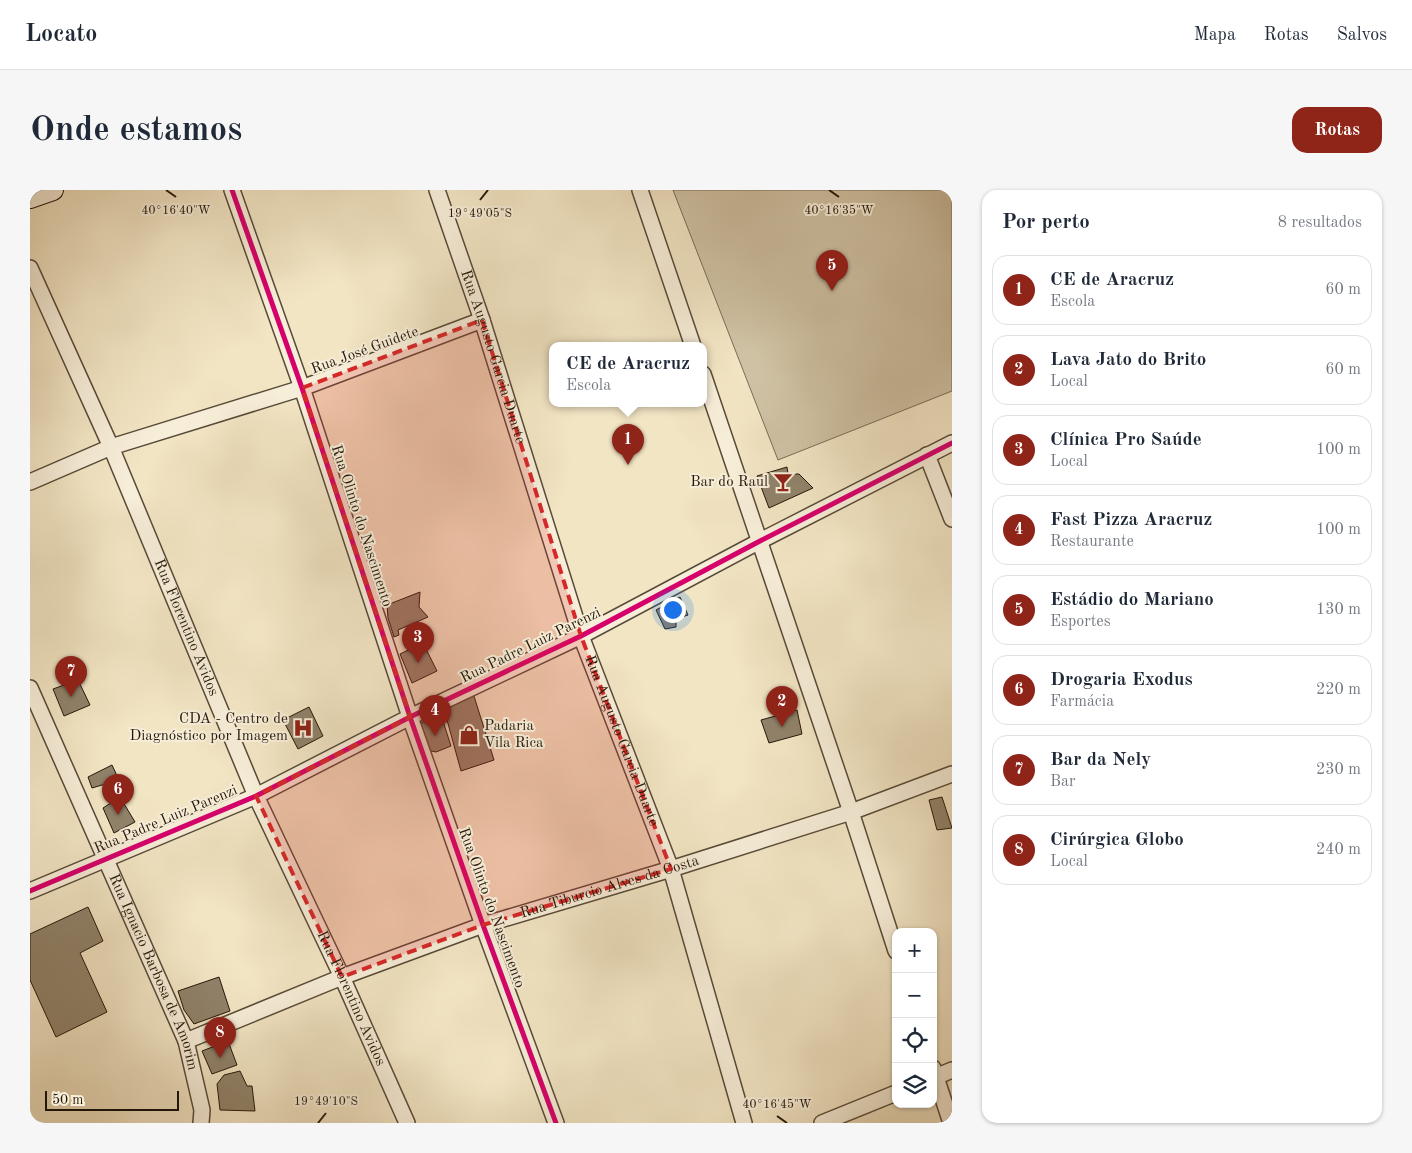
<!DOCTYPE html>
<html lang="pt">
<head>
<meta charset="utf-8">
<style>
  body { margin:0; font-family:"Old Standard TT",serif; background:#f6f6f7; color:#1f2937 }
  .controls { position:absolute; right:15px; bottom:15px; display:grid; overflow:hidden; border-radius:10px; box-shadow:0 1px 4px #0004 }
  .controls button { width:45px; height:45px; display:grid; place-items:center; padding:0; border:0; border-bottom:1px solid #e0e1e3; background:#fff; color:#1f2937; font:25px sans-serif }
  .scale { position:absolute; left:15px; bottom:12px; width:134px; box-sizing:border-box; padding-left:5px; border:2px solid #251708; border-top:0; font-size:14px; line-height:18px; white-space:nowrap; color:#251708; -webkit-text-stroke:4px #f7eed9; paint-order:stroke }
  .you { position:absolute; left:642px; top:419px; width:18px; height:18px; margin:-12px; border:4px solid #fff; border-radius:50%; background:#1a73e8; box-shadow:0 0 0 8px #1a73e833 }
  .badge { display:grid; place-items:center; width:32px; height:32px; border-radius:50%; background:#8f2418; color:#fff; font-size:16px; font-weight:700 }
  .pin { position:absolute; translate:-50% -41px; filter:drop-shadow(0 1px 2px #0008) }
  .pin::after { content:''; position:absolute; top:26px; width:18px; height:15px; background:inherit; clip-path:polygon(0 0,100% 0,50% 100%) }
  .popup { position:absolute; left:519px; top:152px; width:158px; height:65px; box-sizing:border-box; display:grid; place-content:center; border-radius:10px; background:#fff; filter:drop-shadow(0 1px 4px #0005); font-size:16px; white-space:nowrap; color:#747a83 }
  .popup b { font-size:19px; color:#1f2937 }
  .popup::after { content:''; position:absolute; left:50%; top:100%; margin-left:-10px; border:10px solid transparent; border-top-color:#fff }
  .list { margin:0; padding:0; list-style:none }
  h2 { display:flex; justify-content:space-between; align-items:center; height:65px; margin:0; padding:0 20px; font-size:21px }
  h2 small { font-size:16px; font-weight:400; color:#747a83 }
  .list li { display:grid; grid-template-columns:32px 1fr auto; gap:15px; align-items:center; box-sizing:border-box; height:70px; margin:0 10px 10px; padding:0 10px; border:1px solid #e0e1e3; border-radius:15px }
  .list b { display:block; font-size:19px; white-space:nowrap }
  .list p { margin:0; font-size:16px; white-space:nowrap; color:#747a83 }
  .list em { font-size:16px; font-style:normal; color:#747a83 }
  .icon { flex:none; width:28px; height:28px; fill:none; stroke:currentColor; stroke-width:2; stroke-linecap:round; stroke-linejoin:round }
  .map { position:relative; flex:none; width:922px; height:933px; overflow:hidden; border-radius:15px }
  header { display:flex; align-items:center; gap:30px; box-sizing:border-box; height:70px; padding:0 25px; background:#fff; border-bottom:1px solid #e0e1e3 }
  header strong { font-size:24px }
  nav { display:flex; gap:28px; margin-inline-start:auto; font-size:18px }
  .intro { display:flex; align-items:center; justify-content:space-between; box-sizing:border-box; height:120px; padding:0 30px }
  h1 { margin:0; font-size:35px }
  .button { padding:12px 22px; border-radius:15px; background:#8f2418; color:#fff; font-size:18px; font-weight:700 }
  main { display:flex; gap:30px; padding:0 30px }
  aside { flex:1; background:#fff; border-radius:15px; box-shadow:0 1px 4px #0004 }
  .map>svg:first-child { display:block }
  .green { fill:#cfc2a4; stroke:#7a6c56 }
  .building { fill:#90826a; stroke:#251708 }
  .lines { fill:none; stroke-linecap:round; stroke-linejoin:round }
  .street-casing { stroke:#584a37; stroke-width:18 }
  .secondary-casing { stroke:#251708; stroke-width:22 }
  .street { stroke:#f7eed9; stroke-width:15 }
  .secondary { stroke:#f7eed9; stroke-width:20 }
  .cycleway-casing { stroke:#f7eed9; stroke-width:8 }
  .cycleway { stroke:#d6006c; stroke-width:5 }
  .marked { fill:#d62828; fill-opacity:0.2; stroke:#d62828; stroke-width:4; stroke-dasharray:10 6; stroke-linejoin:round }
  .ticks { fill:none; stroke:#251708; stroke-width:2 }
  .labels { text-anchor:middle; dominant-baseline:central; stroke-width:4; stroke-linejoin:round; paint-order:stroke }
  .street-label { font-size:15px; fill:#251708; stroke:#f7eed9 }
  .poi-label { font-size:15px; fill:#251708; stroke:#f7eed9; text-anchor:end }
  .ticks-label { font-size:12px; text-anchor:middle; fill:#251708; stroke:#f7eed9; stroke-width:4; stroke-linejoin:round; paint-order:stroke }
</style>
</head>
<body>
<header>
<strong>Locato</strong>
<nav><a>Mapa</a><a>Rotas</a><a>Salvos</a></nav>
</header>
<div class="intro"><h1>Onde estamos</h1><a class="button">Rotas</a></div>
<main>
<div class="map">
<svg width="922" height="933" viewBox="0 0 922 933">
  <rect width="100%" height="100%" fill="#f2e5c4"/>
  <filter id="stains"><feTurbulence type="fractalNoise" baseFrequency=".004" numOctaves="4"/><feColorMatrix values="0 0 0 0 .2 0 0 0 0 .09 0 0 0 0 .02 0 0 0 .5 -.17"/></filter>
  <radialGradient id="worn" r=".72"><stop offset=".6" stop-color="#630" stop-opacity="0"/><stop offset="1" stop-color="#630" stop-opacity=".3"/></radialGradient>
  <!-- green -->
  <path class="green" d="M643,0H922V201L748,270Z"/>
  <!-- building -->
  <path class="building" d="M757,277L758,284H769L783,298L739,318L727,286Z
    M390,402L389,417L398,427L368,440L369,445L364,447L358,428L357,415Z
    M650,407L658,425L646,429V437L635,439L626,420Z
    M393,453L407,481L382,493L370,464Z
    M48,490L60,515L34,526L23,499Z
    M443,503L464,570L431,581L414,519Z
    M279,517L293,546L268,559L253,530Z
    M767,520L772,544L739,553L731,530Z
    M410,522L421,556L406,562L396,560L388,535Z
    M82,575L89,590L62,598L58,587Z
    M90,607L105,632L84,643L73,618Z
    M912,607L922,638L907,640L899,610Z
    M58,717L73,751L50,763L77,822L26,847L0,790V744Z
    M189,787L200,821L164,834L154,820L148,801Z
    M198,851L207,875L182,884L172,861Z
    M210,881L217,896H222L225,921L190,920L187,894L194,885Z"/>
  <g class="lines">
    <defs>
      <g id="street">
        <path d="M202,0L272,198L380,527L453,735L526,933"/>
        <path id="s1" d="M407,0L452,130L551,446L641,679L714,933"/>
        <path d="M610,0L663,156"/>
        <path id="s2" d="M0,78L81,257L226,606L312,787L377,933"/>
        <path d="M673,184L821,622L866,761"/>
        <path d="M897,265L922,329"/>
        <path d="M0,292L81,257L272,198L452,130"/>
        <path id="s3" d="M0,498L156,851L172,920L171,933"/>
        <path d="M0,701L226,606L380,527L551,446L730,351L922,253"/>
        <path id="s4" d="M156,851L312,787L453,735L641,679L821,622L922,584"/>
        <path d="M903,878L921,933"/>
        <path d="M903,888L922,880"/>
        <path d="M792,933L866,903"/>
      </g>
      <path id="secondary" d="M0,8L23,0"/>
    </defs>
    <!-- street casing -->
    <use href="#street" class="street-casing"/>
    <!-- secondary casing -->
    <use href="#secondary" class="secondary-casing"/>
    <!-- street -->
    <use href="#street" class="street"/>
    <!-- secondary -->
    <use href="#secondary" class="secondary"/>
    <defs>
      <path id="cycleway" d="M202,0L272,198L380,527L453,735L526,933
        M0,701L226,606L380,527L551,446L730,351L922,253"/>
    </defs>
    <!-- cycleway casing -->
    <use href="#cycleway" class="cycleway-casing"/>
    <!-- cycleway -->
    <use href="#cycleway" class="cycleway"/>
  </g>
  <!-- marked area -->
  <path class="marked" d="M452,130L551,446L641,679L453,735L312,787L226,606L380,527L272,198Z"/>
  <!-- ticks -->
  <path class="ticks" d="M136,0L146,7M799,0L809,7M450,10L458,0M747,926L757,933M288,933L296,923"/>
  <!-- icons -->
  <defs>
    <symbol id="bar-bare" viewBox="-9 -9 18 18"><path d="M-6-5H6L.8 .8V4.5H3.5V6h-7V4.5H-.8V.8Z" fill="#8f2418" stroke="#f7eed9" stroke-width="2.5" paint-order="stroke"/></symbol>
    <symbol id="hospital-bare" viewBox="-9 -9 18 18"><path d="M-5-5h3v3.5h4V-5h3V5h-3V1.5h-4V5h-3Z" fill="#8f2418" stroke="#f7eed9" stroke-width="2.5" paint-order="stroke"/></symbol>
    <symbol id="shop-bare" viewBox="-9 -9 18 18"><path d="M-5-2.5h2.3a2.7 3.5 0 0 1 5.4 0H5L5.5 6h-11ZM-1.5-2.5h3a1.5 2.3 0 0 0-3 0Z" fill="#8f2418" stroke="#f7eed9" stroke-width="2.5" paint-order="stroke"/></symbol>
  </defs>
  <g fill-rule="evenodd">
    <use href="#bar-bare" x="739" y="278" width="28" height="28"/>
    <use href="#hospital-bare" x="259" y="524" width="28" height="28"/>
    <use href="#shop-bare" x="425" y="531" width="28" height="28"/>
  </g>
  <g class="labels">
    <!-- street labels -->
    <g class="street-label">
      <text transform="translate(335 161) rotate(-20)">Rua José Guidete</text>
      <text stroke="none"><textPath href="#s1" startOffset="176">Rua Augusto Garcia Duarte</textPath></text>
      <text transform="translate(331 336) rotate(72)">Rua Olinto do Nascimento</text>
      <text stroke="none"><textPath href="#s2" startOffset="392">Rua Florentino Avidos</textPath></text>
      <text transform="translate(501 456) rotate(-26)">Rua Padre Luiz Parenzi</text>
      <text stroke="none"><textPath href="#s1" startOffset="581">Rua Augusto Garcia Duarte</textPath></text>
      <text transform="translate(136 630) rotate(-23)">Rua Padre Luiz Parenzi</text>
      <text stroke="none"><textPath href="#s4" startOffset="451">Rua Tiburcio Alves da Costa</textPath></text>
      <text transform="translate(461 718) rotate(70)">Rua Olinto do Nascimento</text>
      <text stroke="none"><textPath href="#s3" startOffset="310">Rua Ignacio Barbosa de Amorim</textPath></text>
      <text stroke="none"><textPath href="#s2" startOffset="798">Rua Florentino Avidos</textPath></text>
    </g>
    <!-- poi labels -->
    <g class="poi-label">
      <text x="738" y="292">Bar do Raul</text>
      <text x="258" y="529">CDA - Centro de<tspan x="258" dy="17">Diagnóstico por Imagem</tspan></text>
      <text x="454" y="536" text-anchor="start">Padaria<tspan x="454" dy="17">Vila Rica</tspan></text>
    </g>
  </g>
  <g class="ticks-label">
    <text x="146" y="24">40°16'40"W</text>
    <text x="809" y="24">40°16'35"W</text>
    <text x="450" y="27">19°49'05"S</text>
    <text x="296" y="915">19°49'10"S</text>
    <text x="747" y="918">40°16'45"W</text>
  </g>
  <rect width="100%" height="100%" filter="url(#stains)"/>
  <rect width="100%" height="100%" fill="url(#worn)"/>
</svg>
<div class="controls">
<button>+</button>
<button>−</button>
<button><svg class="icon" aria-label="locate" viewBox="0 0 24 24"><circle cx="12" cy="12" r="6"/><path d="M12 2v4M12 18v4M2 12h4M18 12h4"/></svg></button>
<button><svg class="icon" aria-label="layers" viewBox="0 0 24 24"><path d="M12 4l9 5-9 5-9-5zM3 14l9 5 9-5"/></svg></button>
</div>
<div class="scale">50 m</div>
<div class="you"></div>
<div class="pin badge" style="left:598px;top:275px">1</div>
<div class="popup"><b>CE de Aracruz</b>Escola</div>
<div class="pin badge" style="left:752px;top:537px">2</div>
<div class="pin badge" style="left:388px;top:473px">3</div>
<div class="pin badge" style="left:405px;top:546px">4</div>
<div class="pin badge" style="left:802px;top:101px">5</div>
<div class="pin badge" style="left:88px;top:625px">6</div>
<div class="pin badge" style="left:41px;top:507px">7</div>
<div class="pin badge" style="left:190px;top:868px">8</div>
</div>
<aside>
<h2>Por perto<small>8 resultados</small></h2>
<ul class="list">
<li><span class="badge">1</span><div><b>CE de Aracruz</b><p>Escola</p></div><em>60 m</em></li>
<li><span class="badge">2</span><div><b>Lava Jato do Brito</b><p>Local</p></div><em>60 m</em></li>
<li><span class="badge">3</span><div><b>Clínica Pro Saúde</b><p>Local</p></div><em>100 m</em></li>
<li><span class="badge">4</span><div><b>Fast Pizza Aracruz</b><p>Restaurante</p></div><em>100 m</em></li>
<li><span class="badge">5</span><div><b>Estádio do Mariano</b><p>Esportes</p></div><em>130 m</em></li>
<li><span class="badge">6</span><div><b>Drogaria Exodus</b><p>Farmácia</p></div><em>220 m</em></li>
<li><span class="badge">7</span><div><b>Bar da Nely</b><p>Bar</p></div><em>230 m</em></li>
<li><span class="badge">8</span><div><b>Cirúrgica Globo</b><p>Local</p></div><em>240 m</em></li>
</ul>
</aside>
</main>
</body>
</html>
